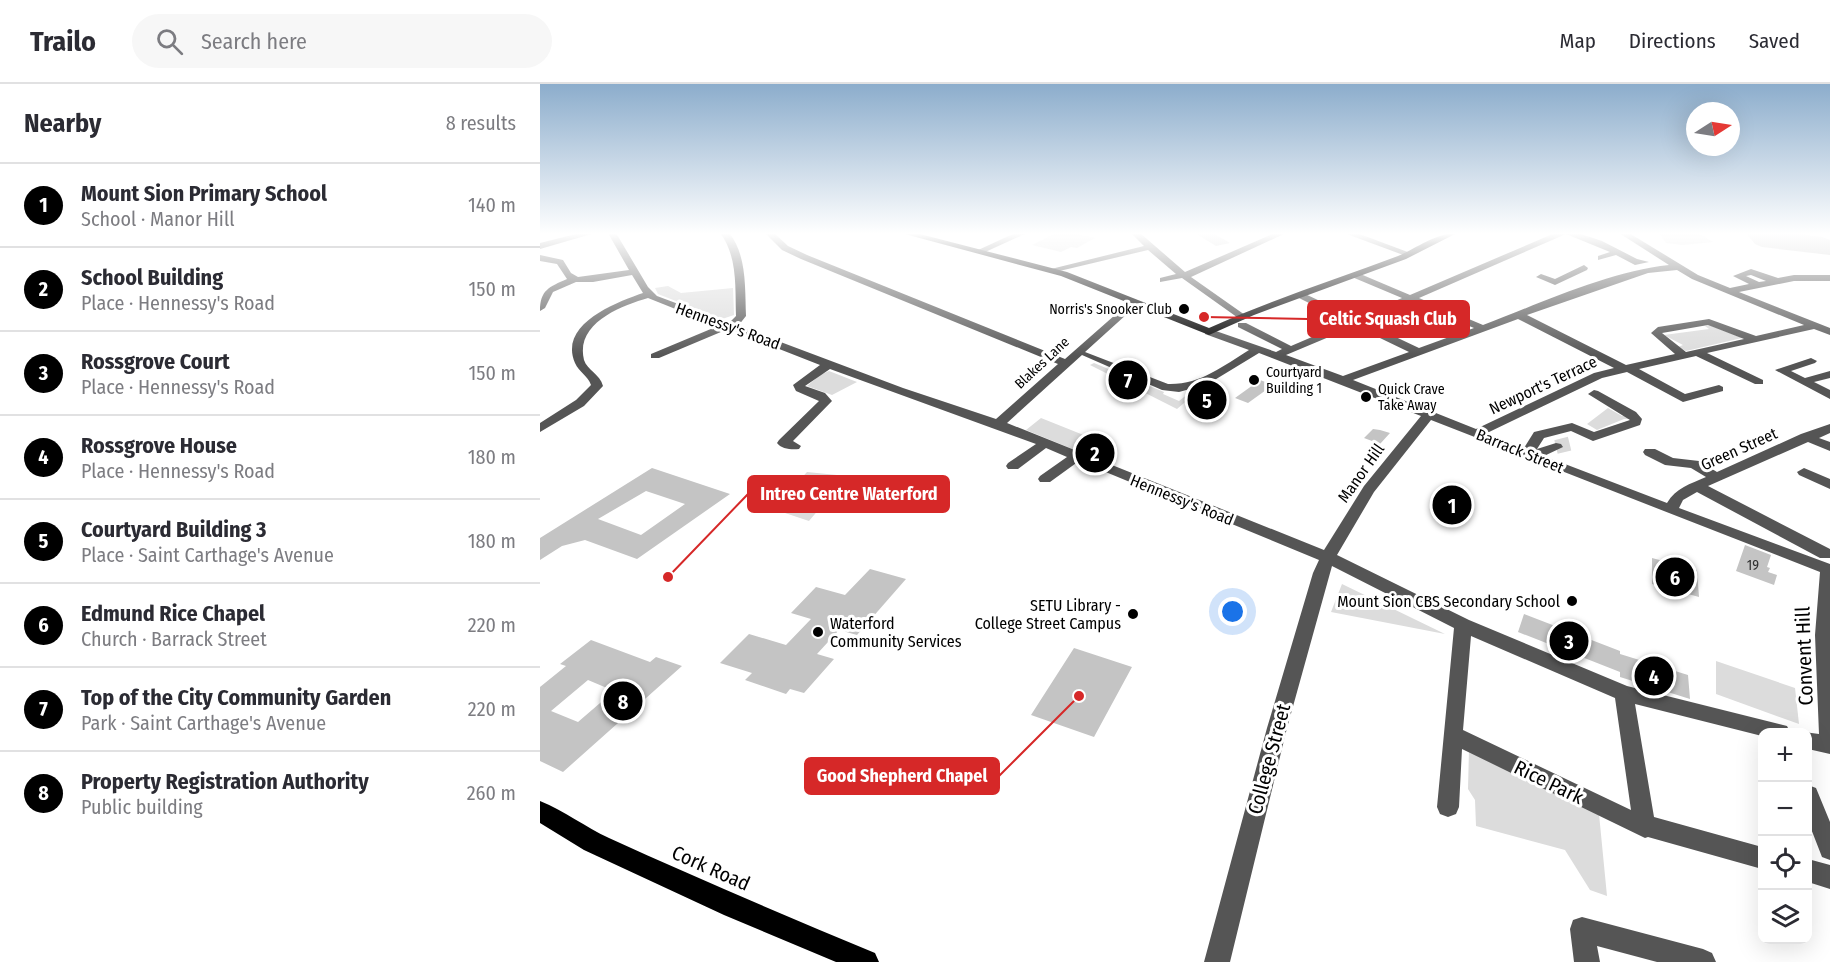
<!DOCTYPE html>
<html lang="en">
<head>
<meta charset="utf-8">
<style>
  body { margin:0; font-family:"Fira Sans Condensed",sans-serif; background:#f7f7f7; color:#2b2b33 }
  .controls { position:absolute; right:18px; bottom:18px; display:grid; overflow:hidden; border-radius:12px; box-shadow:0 6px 24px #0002 }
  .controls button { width:54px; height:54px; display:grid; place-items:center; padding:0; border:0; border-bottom:2px solid #e1e1e2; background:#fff; color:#2b2b33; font:30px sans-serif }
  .compass { position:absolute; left:1146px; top:18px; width:54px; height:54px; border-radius:50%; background:#fff; box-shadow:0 6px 24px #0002; rotate:78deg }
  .you { position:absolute; left:693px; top:528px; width:21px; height:21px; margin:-15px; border:4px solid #fff; border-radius:50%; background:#1a73e8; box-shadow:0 0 0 9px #1a73e833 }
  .badge { display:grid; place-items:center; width:39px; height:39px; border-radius:50%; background:#000; color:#fff; font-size:20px; font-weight:700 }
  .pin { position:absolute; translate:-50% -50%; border:3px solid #fff; box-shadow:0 2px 6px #0006 }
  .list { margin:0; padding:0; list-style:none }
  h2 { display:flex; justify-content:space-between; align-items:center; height:78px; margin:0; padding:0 24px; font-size:26px }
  h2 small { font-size:20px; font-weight:400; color:#7c7c81 }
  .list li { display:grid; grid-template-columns:39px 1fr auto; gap:18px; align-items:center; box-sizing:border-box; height:84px; padding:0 24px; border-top:2px solid #e1e1e2 }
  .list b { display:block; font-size:22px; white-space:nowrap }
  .list p { margin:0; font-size:20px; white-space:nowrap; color:#7c7c81 }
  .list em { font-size:20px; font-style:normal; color:#7c7c81 }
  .icon { flex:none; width:33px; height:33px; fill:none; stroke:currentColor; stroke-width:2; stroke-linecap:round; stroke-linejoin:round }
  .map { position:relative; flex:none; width:1290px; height:878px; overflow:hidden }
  header { display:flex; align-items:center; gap:36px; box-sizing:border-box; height:84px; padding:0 30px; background:#fff; border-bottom:2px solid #e1e1e2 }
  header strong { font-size:28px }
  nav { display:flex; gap:33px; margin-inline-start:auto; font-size:21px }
  .search { width:420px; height:54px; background:#f7f7f7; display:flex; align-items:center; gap:15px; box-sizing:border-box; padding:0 21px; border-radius:33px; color:#7c7c81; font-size:22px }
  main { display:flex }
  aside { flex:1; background:#fff }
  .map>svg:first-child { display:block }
  .green { fill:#dcdcdc }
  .building { fill:#c4c4c4; fill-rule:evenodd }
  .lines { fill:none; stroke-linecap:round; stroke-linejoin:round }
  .minor-tunnel { stroke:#d9d9d9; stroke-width:14; stroke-dasharray:14 8; stroke-linecap:butt }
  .minor { fill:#555; fill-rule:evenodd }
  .major { fill:#000; fill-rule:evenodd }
  .poi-dot { fill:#000; stroke:#fff; stroke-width:2 }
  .labels { text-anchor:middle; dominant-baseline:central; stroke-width:6; stroke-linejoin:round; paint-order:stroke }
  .far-poi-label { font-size:14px; fill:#000; stroke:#fff; text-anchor:start }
  .far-street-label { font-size:14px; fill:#000; stroke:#fff }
  .number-label { font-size:14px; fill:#313131 }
  .street-label { font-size:16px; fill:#000; stroke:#fff }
  .poi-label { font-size:16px; fill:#000; stroke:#fff; text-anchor:end }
  .near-street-label { font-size:20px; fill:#000; stroke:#fff }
  .leader { fill:none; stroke:#d62828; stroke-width:2 }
  .callout-dot { fill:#d62828; stroke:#fff; stroke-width:2 }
  .callout { fill:#d62828; stroke:#d62828; stroke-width:2 }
  .callout-label { font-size:18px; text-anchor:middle; font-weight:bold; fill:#fff }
</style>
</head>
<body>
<header>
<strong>Trailo</strong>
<div class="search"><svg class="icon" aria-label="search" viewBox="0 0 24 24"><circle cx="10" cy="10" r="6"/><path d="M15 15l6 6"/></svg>Search here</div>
<nav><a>Map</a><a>Directions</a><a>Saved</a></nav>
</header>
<main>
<aside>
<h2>Nearby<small>8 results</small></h2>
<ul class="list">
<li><span class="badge">1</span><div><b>Mount Sion Primary School</b><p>School · Manor Hill</p></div><em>140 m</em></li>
<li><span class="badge">2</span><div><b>School Building</b><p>Place · Hennessy's Road</p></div><em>150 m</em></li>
<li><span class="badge">3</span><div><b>Rossgrove Court</b><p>Place · Hennessy's Road</p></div><em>150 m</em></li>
<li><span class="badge">4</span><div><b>Rossgrove House</b><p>Place · Hennessy's Road</p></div><em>180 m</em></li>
<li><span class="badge">5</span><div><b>Courtyard Building 3</b><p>Place · Saint Carthage's Avenue</p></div><em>180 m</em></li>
<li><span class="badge">6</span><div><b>Edmund Rice Chapel</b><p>Church · Barrack Street</p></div><em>220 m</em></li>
<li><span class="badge">7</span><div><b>Top of the City Community Garden</b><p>Park · Saint Carthage's Avenue</p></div><em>220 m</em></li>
<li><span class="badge">8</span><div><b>Property Registration Authority</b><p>Public building</p></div><em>260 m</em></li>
</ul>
</aside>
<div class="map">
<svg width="1290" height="878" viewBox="0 0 1290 878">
  <rect width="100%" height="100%" fill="#fff"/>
  <!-- green -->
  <path class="green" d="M516,149H532L555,154L537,164L531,163L521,168L492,161Z
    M1119,149H1158L1173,158L1143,161L1126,159Z
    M128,202L141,209L193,204L194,231L182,235L118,210L115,204Z
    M1169,241L1202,254L1146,267L1138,263L1143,261L1124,251L1169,245L1165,242Z
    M554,279L624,308L623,310L639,317L653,306L657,308L637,325L550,281Z
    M289,287L317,298L292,311L267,302L280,291Z
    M1068,324L1082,332L1087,330L1090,335H1084L1057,346L1047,340Z
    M501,334L551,354L535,366L486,346Z
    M267,388L307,392L269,437L245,429L250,422L237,421Z
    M802,500L905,550L791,528Z
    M1176,577L1255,604L1259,640L1176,610Z
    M929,665L1059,730L1067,812L1050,806L1025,766L936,742L935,716L928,705Z"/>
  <!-- building -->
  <path class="building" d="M655,149H673L690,159L676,162Z
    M1206,149H1252L1282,153L1290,156V171L1222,163L1215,160Z
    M720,296L733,301L708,319L695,314Z
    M833,345L840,346L850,349L840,360L824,354Z
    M545,360L574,371L567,377L538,365Z
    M112,384L190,410L97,475L45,456L22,462L0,476V454ZM106,407L145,420L101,451L58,435Z
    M1205,461L1231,471L1227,483L1230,484L1228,488L1237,491L1234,501L1196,487Z
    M1112,474L1157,486L1159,513L1112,500Z
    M330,485L366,495L317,551L299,546L277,570L294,575L264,609L250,605L246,610L205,596L212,589L180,579L209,550L246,561L271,535L251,529L276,503L305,511Z
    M984,530L1080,567V570L1148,591L1150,615L1080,593V588L978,548Z
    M51,556L110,578L116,573L142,582L23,688L0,677V603L26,582L20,580ZM48,596L74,607L38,638L11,627Z
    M534,564L592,583L554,653L491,631Z"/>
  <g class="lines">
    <!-- minor-tunnel -->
    <path class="minor-tunnel" d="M1016,363L1036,358"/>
    <!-- minor -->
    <path class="minor" d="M40,149H55L0,165V159Z
      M68,149H76L108,203L117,212L189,239L196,232C195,205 198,172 180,149H189C207,170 205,206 206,232L198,242L363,304L456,335L518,280L261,175L242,166L225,149H234L248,162L267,171L525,275L592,216H598V220L545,268L628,300C660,301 683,282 709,266L665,250V246H673L736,268L742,265L698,243V239H706L751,262L807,238L757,213V209H763L816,234L862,214L812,193V189H818L870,211L1015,149H1038L1062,157L1097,175L1109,178L1095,181L1076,171L1058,176V172L1070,168L1026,150L879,214L943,241C999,220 1069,187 1129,181L1079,149H1089L1158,191L1190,204L1209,200L1193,192L1211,185L1238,194L1254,191H1290V197H1254L1199,208L1290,244V251L1274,245L1167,269L1223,296V300H1215L1156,272L1099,285L1145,310L1179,301L1183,303V307L1143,318L1087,288L1062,294L947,349L984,364L994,348L1032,339L1054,348L1090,336L1048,310L1054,306L1058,307L1096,328L1102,335L1100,341L1053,357L1031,347L1004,354L997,365L1016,359L1021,360L1023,363L1004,372L1127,419C1136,404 1150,400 1166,393L1151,384L1125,381L1105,371L1103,368L1105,365H1115L1133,374L1159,377L1177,388L1261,350L1290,340V349L1279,354L1290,358V367L1268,358L1168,402L1290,465V474H1280L1157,408L1143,416L1139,424L1290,480V670L1268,665V648H1264L1279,650L1275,551L1280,488L891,336L834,408L797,471L929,536L1087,602L1247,642L1250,648H1222V652L1095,620L1114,733L1222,763V785L1108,753L1105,754L922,665L919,723L916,730L908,733L900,730L897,723L914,544L792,482L747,644L690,878H664L727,644L773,489L779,476L539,377L510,398H500L498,395L500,392L527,373L506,364L478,385H468L466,382L468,379L496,360L290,285L265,302L285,309L292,317L253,357L261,362L259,365C252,366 241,365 237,359L239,356L279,317L256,307L253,301L280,281L188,245L119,274H111V270L178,242L108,214C81,222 35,239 44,276C47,286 60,290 63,302L44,322L0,348V339L36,316L51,301C48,292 39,288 35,279C18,240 77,218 103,209L92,191L53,198H36L13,208L5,224L0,227C0,206 9,203 27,195L17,180L0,177V171L23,176L31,189L38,193L89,186ZM1137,186L1152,195L1264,241L1216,252L1169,235L1118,243L1111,249L1135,270L1086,281L987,231L1108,189ZM1211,191L1226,197L1219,198L1206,192ZM871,218L934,244L879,264L824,238ZM978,235L1074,284L1054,289L936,345L813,296ZM1168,241L1204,255L1146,268L1122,249ZM815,242L869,268L803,292L746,271ZM719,269L881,332L824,402L784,466L467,339L542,271L622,306L639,308L668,300ZM931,552L1075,614L1091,726L923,646Z
      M475,149H487L443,169L436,167Z
      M591,149H600L645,188L735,149H746L651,193L705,231V235L701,236L642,194L620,198V194L636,190L608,166L511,189L507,186L604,162Z
      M804,149H817L873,170L866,172Z
      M1044,181L1048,184L1047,186L1015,201L996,193L1001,190L1015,195Z
      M1271,274L1277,277L1275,279L1251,287L1265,294L1290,287V294L1274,298L1290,306V315L1235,286Z
      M1264,384L1290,395V405L1259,391L1257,388Z
      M1268,701L1276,704L1290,738V776L1282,773L1268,737Z
      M1268,775L1290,781V805L1268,798Z
      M1042,833L1163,865L1172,869L1176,878H1117L1057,862L1060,878H1034L1030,845L1033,836Z"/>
    <!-- major -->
    <path class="major" d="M361,149H376L527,188L669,244C730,216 795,196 858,172C877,164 896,149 917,149L866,175L714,231L669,251L521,192Z
      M0,717C25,727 45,743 69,754C157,794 246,832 335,869L339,878H296L184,831L44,766L0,739Z"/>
  </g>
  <!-- sky -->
  <linearGradient id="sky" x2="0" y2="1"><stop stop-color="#8cadcc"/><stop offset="0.55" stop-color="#fff"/><stop offset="1" stop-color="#fff" stop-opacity="0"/></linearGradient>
  <rect width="1290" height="272" fill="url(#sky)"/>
  <!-- markers -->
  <g class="poi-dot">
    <circle cx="644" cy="225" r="6"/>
    <circle cx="714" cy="296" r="6"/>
    <circle cx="826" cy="313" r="6"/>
    <circle cx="1032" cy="517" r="6"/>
    <circle cx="593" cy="530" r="6"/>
    <circle cx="278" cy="548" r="6"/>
  </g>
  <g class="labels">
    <!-- far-poi labels -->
    <g class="far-poi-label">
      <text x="632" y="225" text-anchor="end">Norris's Snooker Club</text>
      <text x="726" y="288">Courtyard<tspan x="726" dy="16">Building 1</tspan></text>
      <text x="838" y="305">Quick Crave<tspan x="838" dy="16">Take Away</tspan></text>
    </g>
    <!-- far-street labels -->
    <g class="far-street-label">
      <text transform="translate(502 279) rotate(-43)">Blakes Lane</text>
    </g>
    <!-- number labels -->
    <g class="number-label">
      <text x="1213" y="481">19</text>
    </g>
    <!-- street labels -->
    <g class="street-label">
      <text transform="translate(188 242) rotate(20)">Hennessy's Road</text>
      <text transform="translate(1003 301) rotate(-25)">Newport's Terrace</text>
      <text transform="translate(1199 365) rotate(-24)">Green Street</text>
      <text transform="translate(980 367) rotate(22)">Barrack Street</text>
      <text transform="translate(821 389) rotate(-55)">Manor Hill</text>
      <text transform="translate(642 416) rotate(22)">Hennessy's Road</text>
    </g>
    <!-- poi labels -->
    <g class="poi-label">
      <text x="1020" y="517">Mount Sion CBS Secondary School</text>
      <text x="581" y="521">SETU Library -<tspan x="581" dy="18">College Street Campus</tspan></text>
      <text x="290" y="539" text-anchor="start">Waterford<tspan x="290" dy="18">Community Services</tspan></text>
    </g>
    <!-- near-street labels -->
    <g class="near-street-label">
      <text transform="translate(1264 572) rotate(-92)">Convent Hill</text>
      <text transform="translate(729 675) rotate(-75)">College Street</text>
      <text transform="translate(1009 698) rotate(26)">Rice Park</text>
      <text transform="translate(171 784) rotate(24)">Cork Road</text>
    </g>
  </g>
  <!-- callouts -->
  <path class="leader" d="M664 233L768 235M128 493L208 410M539 612L459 692"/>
  <g class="callout-dot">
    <circle cx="664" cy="233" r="6"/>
    <circle cx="128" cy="493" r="6"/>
    <circle cx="539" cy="612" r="6"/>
  </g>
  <g class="callout">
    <rect x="768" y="217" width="161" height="36" rx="6"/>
    <rect x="208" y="392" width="201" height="36" rx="6"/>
    <rect x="265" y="674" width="194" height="36" rx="6"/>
  </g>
  <g class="callout-label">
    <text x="848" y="241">Celtic Squash Club</text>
    <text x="309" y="416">Intreo Centre Waterford</text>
    <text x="362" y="698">Good Shepherd Chapel</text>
  </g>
</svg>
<div class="controls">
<button>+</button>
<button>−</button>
<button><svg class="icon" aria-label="locate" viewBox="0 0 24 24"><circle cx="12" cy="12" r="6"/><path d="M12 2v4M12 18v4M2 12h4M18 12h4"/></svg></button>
<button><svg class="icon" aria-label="layers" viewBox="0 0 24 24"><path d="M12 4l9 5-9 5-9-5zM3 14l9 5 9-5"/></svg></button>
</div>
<svg class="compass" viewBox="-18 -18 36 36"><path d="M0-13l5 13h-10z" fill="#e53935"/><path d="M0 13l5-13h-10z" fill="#7c7c81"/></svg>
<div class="you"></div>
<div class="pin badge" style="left:912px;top:421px">1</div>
<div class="pin badge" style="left:555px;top:369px">2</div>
<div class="pin badge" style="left:1029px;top:557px">3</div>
<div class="pin badge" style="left:1114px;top:592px">4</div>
<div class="pin badge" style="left:667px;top:316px">5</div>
<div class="pin badge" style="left:1135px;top:493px">6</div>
<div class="pin badge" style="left:588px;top:296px">7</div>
<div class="pin badge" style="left:83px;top:617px">8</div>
</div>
</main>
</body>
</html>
